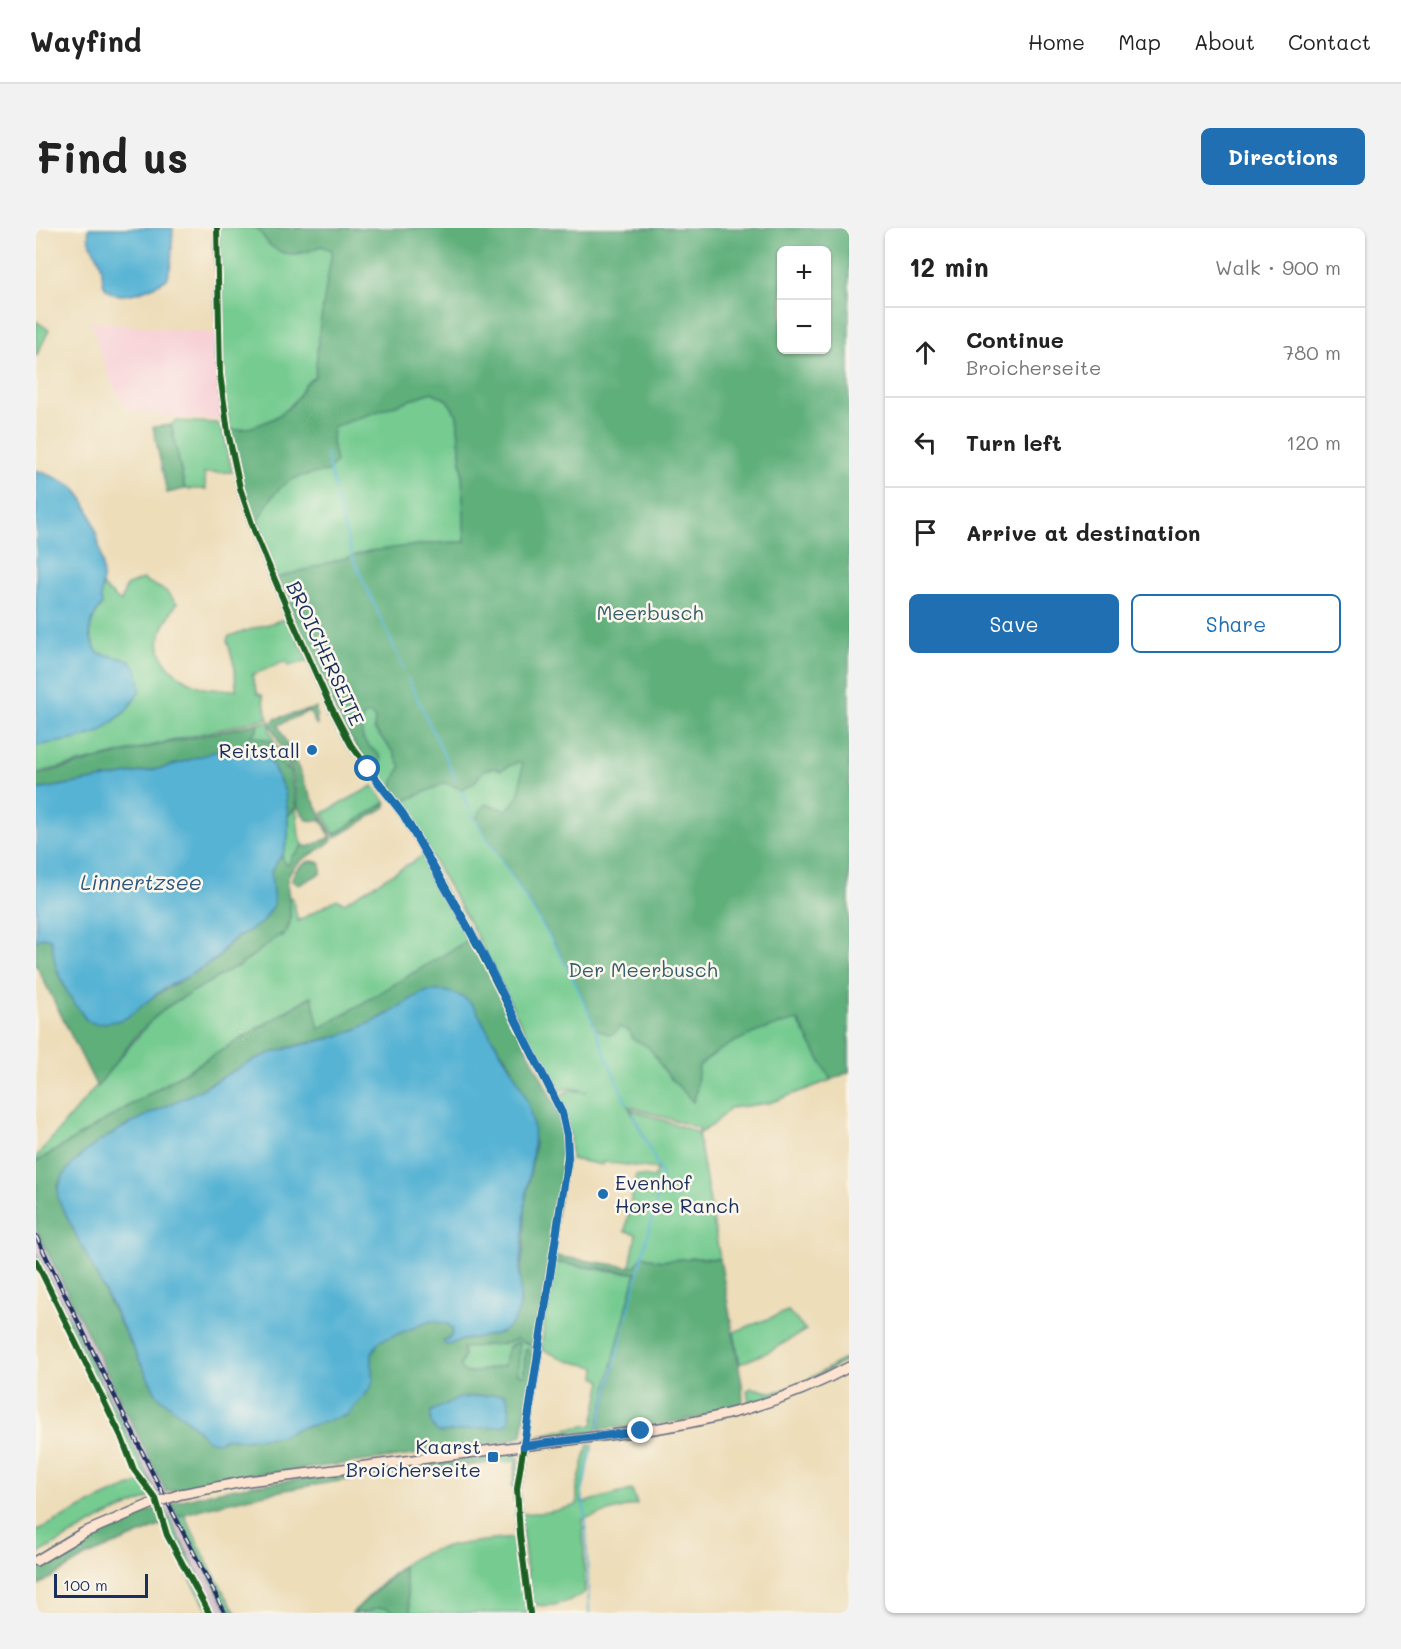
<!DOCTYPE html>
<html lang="en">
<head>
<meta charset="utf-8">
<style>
  body { margin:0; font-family:Mali,sans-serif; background:#f2f2f2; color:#222 }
  .controls { position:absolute; right:18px; top:18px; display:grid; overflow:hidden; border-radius:9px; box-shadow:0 2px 4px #0004 }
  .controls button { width:54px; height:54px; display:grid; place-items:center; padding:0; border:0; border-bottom:2px solid #e0e0e0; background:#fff; color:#222; font:30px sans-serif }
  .scale { position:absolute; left:18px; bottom:15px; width:94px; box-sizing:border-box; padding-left:6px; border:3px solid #1b2f5e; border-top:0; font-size:16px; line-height:21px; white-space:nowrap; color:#1b2f5e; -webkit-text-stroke:4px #fbf7ec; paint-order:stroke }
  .stop { position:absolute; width:18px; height:18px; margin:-14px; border:4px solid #1f6fb2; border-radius:50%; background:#fff }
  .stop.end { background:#1f6fb2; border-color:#fff; box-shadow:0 2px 6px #0008 }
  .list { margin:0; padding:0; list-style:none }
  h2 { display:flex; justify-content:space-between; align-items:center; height:78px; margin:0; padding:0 24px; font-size:26px }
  h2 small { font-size:20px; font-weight:400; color:#767676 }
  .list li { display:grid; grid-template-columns:39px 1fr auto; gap:18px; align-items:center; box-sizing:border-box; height:90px; padding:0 24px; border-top:2px solid #e0e0e0 }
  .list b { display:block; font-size:22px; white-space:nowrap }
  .list p { margin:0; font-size:20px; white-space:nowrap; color:#767676 }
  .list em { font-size:20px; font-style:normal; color:#767676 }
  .actions { display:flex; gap:12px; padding:18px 24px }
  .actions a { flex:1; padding:14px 0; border:2px solid #1f6fb2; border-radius:9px; text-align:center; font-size:21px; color:#1f6fb2 }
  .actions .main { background:#1f6fb2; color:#fff }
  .icon { flex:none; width:33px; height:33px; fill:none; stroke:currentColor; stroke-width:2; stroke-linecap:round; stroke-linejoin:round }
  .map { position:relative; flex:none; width:813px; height:1385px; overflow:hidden; border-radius:9px }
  header { display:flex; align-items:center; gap:36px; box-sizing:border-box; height:84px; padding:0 30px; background:#fff; border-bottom:2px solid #e0e0e0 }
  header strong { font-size:28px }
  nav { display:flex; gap:33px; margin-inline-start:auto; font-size:21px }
  .intro { display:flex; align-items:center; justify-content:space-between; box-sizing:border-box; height:144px; padding:0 36px }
  h1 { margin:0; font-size:42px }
  .button { padding:15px 27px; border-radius:9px; background:#1f6fb2; color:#fff; font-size:21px; font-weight:700 }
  main { display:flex; gap:36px; padding:0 36px }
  aside { flex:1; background:#fff; border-radius:9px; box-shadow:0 2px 4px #0004 }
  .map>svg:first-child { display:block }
  .built { fill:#f7cfd5 }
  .industrial { fill:#d2bdc8 }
  .green { fill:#74cb90; stroke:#487d77; stroke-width:1.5 }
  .forest { fill:#5faf7a; stroke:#3d6f6c; stroke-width:1.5; fill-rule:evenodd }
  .water { fill:#56b3d4; stroke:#387199; stroke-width:1.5 }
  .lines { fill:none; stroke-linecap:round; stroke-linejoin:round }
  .stream { stroke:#56b3d4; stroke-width:2 }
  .minor-casing { stroke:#646c7e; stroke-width:10 }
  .secondary-casing { stroke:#646c7e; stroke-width:12 }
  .minor { stroke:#fff; stroke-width:7 }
  .secondary { stroke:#fde4d1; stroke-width:9 }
  .rail-casing { stroke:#1b2f5e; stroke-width:4.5 }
  .rail { stroke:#fbf7ec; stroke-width:2; stroke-dasharray:7; stroke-linecap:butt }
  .secondary-bridge-casing { stroke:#646c7e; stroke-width:12; stroke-linecap:butt }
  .secondary-bridge { stroke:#fde4d1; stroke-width:9 }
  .cycleway-casing { stroke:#fbf7ec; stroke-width:10 }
  .cycleway { stroke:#1b5e20; stroke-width:6 }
  .route { stroke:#1f6fb2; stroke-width:8 }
  .poi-dot { fill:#1f6fb2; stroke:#fbf7ec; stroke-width:2 }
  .labels { text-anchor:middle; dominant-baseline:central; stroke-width:5; stroke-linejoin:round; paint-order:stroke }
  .park-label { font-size:20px; fill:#365e6d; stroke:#fbf7ec }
  .street-label { font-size:20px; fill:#1b2f5e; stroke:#fbf7ec }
  .poi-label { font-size:20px; fill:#1b2f5e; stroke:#fbf7ec; text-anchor:end }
  .water-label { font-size:21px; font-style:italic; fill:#2d5781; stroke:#fbf7ec }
</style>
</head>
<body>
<header>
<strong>Wayfind</strong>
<nav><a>Home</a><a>Map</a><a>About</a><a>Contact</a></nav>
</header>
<div class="intro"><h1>Find us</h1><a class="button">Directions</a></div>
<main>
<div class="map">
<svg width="813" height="1385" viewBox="0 0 813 1385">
  <rect width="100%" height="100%" fill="#fbf7ec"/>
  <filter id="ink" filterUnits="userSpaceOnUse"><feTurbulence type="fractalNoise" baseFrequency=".0167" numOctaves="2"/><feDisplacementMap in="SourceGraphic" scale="12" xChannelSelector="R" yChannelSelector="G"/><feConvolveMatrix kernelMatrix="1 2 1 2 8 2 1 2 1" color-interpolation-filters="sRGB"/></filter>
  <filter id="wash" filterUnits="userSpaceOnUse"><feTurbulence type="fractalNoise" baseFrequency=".008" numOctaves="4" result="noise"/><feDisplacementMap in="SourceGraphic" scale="24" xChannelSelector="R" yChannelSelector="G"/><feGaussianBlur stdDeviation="1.35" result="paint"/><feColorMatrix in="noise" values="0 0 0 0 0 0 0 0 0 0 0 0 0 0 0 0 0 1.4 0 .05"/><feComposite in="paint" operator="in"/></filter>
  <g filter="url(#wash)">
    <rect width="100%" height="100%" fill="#edddb9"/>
    <!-- built -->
    <path class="built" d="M54,93L183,106L189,192L134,189L91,181L75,155Z"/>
    <!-- industrial -->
    <path class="industrial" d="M0,1001L135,1275L193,1385H182L158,1341L0,1024Z"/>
    <!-- green -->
    <path class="green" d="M182,0H331L287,197L300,234L296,214V199L396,164L411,172L421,186L426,243L429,314L398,315L624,545L795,852L733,875L694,880L677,897L662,906L663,900L592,878L613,919L595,881L658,903L662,906L684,1031L658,1030L625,1033L606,1028L600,1038L594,1039L600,1006L589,1003L600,947L618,950L621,941L568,934L567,937L535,931L534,908L522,868L535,862L551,864L535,860L519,863L434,695L363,573L341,544L314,504L283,444L225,313L198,202L194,203L187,166Z
      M0,93L13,102L0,129Z
      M139,193L181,195L187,202L196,244L168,245L170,261H149L135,197Z
      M106,351L130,363L141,375C135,385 127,396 124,408C119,435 145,453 168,460C178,462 190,461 200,462L199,440L191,412L193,408L252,390L272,433L252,438L250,433L216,447L222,466L226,467L232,490L0,545V517L64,504L90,483L93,432L62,425C49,406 54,393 66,376L63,366L65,357L85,374L90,358Z
      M234,493C231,509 248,527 254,543C242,536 237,526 235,513L214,507L220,503L223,495Z
      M337,558L350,575L298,606L287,585Z
      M260,579L263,608L267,617L261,625L257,627L252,638L248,635L246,627L252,609V588Z
      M388,627L436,710L282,802L275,768L0,934V929L116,792L132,778L199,739H202L246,705L245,710C258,699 254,685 253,670L256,669L262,693L301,671L308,675Z
      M0,1024L124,1272L122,1273L99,1241L85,1207L0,1031Z
      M517,1034L573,1043L600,1045L560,1203L502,1208L535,1200L557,1197L566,1153L559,1149L560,1139L532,1133L505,1121Z
      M752,1083L770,1102L734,1123L704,1136L698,1104Z
      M480,1111L499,1119L498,1132L489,1121L488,1148L482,1146L483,1116L481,1114L473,1118L469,1138C457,1138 439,1146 432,1145C427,1145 427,1143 424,1139L428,1128L427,1120L472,1115Z
      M813,1128V1131C781,1149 750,1168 713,1174L711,1163L715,1160C722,1160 730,1165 738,1164C764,1160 791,1140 813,1128Z
      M557,1216L546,1264V1275L596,1262L601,1276L547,1291L549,1364C536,1374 511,1382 495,1375L484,1286L514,1284L541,1277V1259L552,1217Z
      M477,1226L483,1230L479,1259L476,1260L480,1233L455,1235V1229Z
      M105,1254L118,1268L70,1288L0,1327V1303L70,1268Z
      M128,1280L182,1385H174C155,1352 133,1318 125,1281Z
      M148,1286L175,1342L200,1385H193L142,1288Z
      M482,1310L492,1385H316C335,1367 356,1343 378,1330C403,1316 454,1312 482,1310Z"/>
    <!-- forest -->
    <path class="forest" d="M220,0H813V844L795,852L762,792C726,800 690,814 663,838L660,865L657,874C649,864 639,856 631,846C617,830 620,818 596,811L594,803L583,799L580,804L574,807L559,800C532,725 482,660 440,592L445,581L450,576L469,582C488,568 484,557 486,535L482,534L465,542L458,540L448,542L437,556L425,561L409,555L364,575L355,565L359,550L365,539L358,525L338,501L339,491L334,486L327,488C323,516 328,512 345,529V539L343,542L336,540C318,518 295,483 289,455L285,452L241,350L333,323L398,315L429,314L426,243L421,187L411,172L396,164L297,199L296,214L300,234L292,244C249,248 243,256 222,292L227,311L225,313L205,254L194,203C219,200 245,192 261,170C268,160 266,156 279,149L283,103L296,22L285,18C269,26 250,31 235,18C229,13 226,5 220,0ZM746,22H790V122H746Z
      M135,197L149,261L131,265L117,199Z
      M280,480L281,498L273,483L242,497L254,523V526L262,539L270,559L295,605L296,612C281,627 257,630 251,652C252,671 260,696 245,709V706L202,739H199L132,778L116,792L100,808L61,859L0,737V713L7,709L15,711C17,720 18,730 20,739C26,759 39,776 51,792L115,770L183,730C197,702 224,706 236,679C241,669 231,654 235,642C237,637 243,632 246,627L248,635L252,637L257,627L261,625L267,617L272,619L293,610L294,608L285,591L279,593L271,592L262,580L256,542L235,497L239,491Z
      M223,495L220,503L215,507L235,513C237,526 242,536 254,543L260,579L252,588L249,564L193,519L128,540L0,562V547L95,523Z
      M349,575L350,579L299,610L298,606Z
      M274,633L282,634L285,636V645L263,657L256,653C256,643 265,637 274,633Z
      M436,710L521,881L527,899L530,931L499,1119L480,1111L472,1115L427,1120L428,1128L424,1139L430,1145H435L468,1138C469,1126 470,1119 481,1114L483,1116L482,1146L488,1148L489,1121L492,1120L498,1132L486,1207L477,1212L402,1224L211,1248L130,1264L0,1001V934L276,768L283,801ZM375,772L453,806L475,837L499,915L489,977L488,1016L483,1059L485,1075L478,1093L465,1105L421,1113L416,1116L408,1112L415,1108L417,1102L412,1096L395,1093L343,1113L336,1125L334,1161L311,1187L278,1197L262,1200L255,1204L207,1212L190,1210L182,1214L171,1211L156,1196L121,1166L73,1074L21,959C49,908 109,891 158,865C182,852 205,837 231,827C254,817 281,814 305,807C330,799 353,785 375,772ZM468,1166C474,1175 474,1184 473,1194L466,1198L435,1201L424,1170Z
      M518,1028L594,1039L600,1037L606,1028L625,1033L658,1030L684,1031L706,1156L707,1177C662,1194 611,1199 563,1201L579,1138L576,1137L600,1045L517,1034Z
      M455,1229V1235C349,1246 244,1257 142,1288L135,1275L178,1264L217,1257Z
      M123,1280L126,1297L49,1329L0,1359V1340C32,1320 65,1301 101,1287C109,1283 116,1283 123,1280Z
      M367,1338L375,1385H360L351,1380H341L328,1385H316Z"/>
    <!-- water -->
    <path class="water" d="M53,0H137L135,37L131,51C118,59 77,79 68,57C65,50 67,41 64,34C58,17 50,20 53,0Z
      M0,242C11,246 24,251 34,257C57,272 66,324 67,349C67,359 63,365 66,376C54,393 48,406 62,425L93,432L102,444L104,462L98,472L90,483L64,504L41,511L4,517H0Z
      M207,518L223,522L235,534L249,564L252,588V609L248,624L235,643L238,677L226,695L199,710L188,720L183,729L151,749L130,759L90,790L80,793L61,796L51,793L32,766L20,739L15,711L7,709L0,713V562L128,540L193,519Z
      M407,763C440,769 439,782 454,807C469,831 484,852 493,879C504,912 492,944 489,978C488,999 487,1020 484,1041C482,1060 489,1078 477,1094C466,1111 440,1107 423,1113C418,1114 415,1117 410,1117L407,1114L415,1108L417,1102L412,1096L395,1093L343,1113L336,1125V1147L338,1151L334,1161L311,1187L278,1197L262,1200L246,1208L207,1212L190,1210L182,1214L171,1212L156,1196L121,1167L22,971C17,923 120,884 156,866C182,854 206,835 233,826C257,817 283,815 308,806C322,801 337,794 350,787C363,780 375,769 389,764C394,762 402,763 407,763Z
      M468,1166C474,1175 474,1184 473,1194L466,1198L404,1205C395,1200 394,1194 395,1183L424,1170Z"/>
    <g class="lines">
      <!-- stream -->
      <path class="stream" d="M290,224L299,263
        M300,270L317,330L368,441
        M372,450L420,552
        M426,564L433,581
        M436,586C467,636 501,685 530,737C555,781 568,830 591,875
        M563,1198L626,951L623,940L597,887
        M553,1385L550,1295L546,1264L556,1222"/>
    </g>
  </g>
  <g filter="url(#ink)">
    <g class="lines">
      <defs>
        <path id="minor" d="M181,0L184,146L192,204L204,260L219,305L252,383L292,473L315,517L367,586L430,695L517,867L526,885L531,907L532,924L530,943L481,1261L484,1306L494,1385"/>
        <path id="secondary" d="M145,1266L212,1253L605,1203C679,1192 747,1175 813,1139
          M0,1333L47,1305L115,1276"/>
      </defs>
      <!-- minor casing -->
      <use href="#minor" class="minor-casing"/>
      <!-- secondary casing -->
      <use href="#secondary" class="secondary-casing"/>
      <!-- minor -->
      <use href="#minor" class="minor"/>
      <!-- secondary -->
      <use href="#secondary" class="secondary"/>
      <defs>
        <path id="rail" d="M0,1008L117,1246L189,1385"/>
      </defs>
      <!-- rail casing -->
      <use href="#rail" class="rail-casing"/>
      <!-- rail -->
      <use href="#rail" class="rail"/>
      <defs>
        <path id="secondary-bridge" d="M115,1276L145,1266"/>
      </defs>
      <!-- secondary-bridge casing -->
      <use href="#secondary-bridge" class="secondary-bridge-casing"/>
      <!-- secondary-bridge -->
      <use href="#secondary-bridge" class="secondary-bridge"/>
      <defs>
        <path id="cycleway" d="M181,0L184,146L192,204L204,260L219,305L252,383L292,473L315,517L367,586L430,695L517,867L526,885L531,907L532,924L530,943L481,1261L484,1306L494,1385
          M0,1033L85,1208L98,1242L120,1271L131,1307L173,1385"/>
      </defs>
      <!-- cycleway casing -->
      <use href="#cycleway" class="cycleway-casing"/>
      <!-- cycleway -->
      <use href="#cycleway" class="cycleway"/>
    </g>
  </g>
  <g class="lines" filter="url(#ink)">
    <!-- route -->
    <path class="route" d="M332,541L367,586L446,724L526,885L531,907L532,930L488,1218L605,1203"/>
  </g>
  <!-- markers -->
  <g class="poi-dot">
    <circle cx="276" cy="522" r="6"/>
    <circle cx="567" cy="966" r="6"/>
    <rect x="451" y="1223" width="12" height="12" rx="3"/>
  </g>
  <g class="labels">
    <!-- park labels -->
    <g class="park-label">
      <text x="614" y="384">Meerbusch</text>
      <text x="607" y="741">Der Meerbusch</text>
    </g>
    <!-- street labels -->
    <g class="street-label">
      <text transform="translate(290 425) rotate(65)">BROICHERSEITE</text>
    </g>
    <!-- poi labels -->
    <g class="poi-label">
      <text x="264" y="522">Reitstall</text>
      <text x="579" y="954" text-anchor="start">Evenhof<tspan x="579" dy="23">Horse Ranch</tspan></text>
      <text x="445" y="1218">Kaarst<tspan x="445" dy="23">Broicherseite</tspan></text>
    </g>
    <!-- water labels -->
    <g class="water-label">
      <text x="105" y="653">Linnertzsee</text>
    </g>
  </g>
</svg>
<div class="controls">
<button>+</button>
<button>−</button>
</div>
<div class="scale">100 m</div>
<div class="stop" style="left:332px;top:541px"></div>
<div class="stop end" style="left:605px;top:1203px"></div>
</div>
<aside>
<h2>12 min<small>Walk · 900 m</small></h2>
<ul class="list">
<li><svg class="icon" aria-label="ahead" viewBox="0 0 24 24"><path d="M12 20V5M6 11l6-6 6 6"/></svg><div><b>Continue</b><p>Broicherseite</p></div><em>780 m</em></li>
<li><svg class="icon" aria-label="left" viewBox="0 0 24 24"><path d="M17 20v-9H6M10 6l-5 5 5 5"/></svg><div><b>Turn left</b></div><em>120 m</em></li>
<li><svg class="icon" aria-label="arrive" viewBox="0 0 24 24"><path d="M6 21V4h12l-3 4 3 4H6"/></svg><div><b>Arrive at destination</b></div></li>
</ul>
<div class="actions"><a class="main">Save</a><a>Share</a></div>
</aside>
</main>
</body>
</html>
